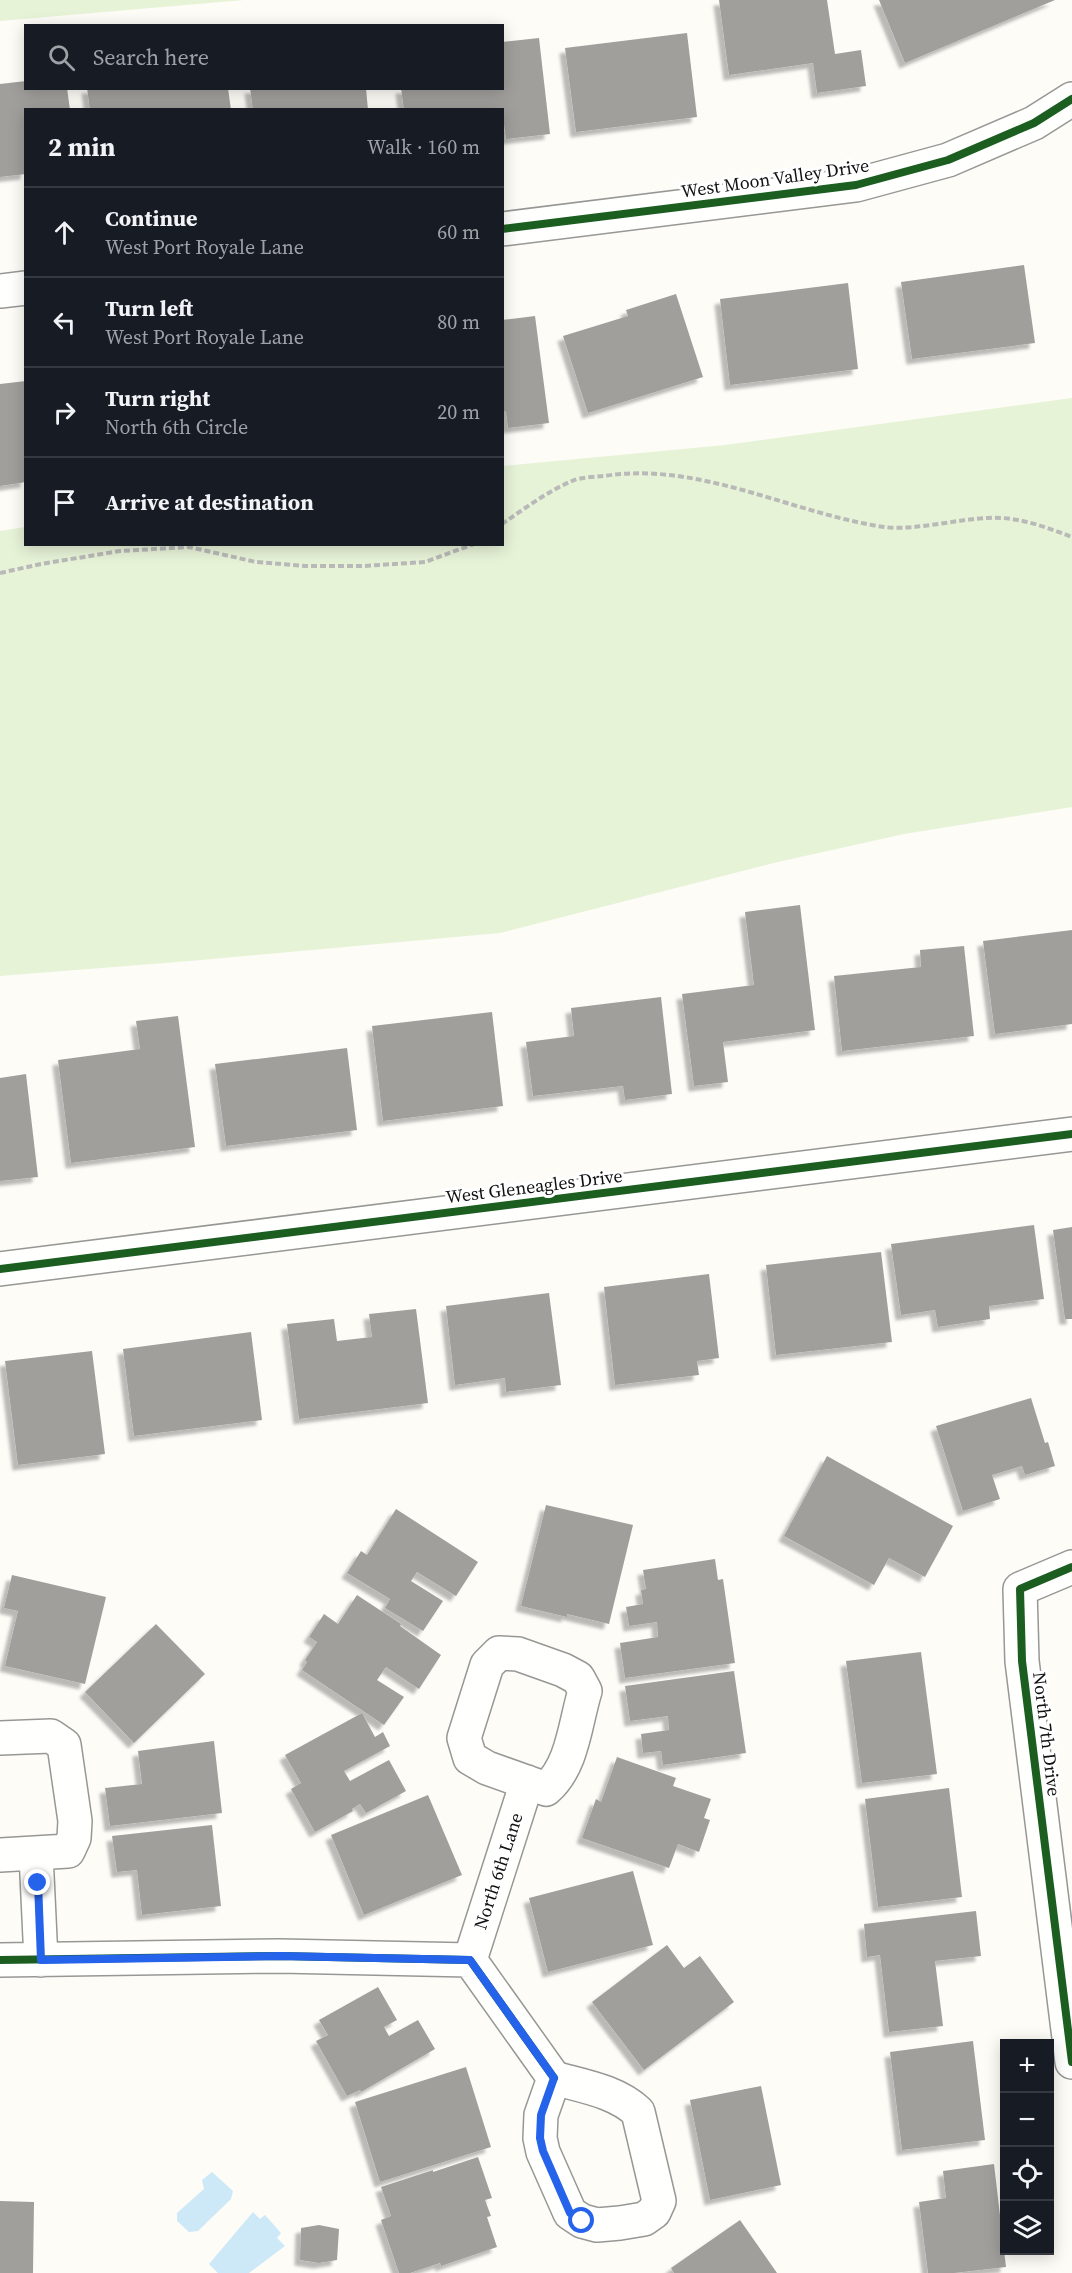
<!DOCTYPE html>
<html lang="en">
<head>
<meta charset="utf-8">
<style>
  body { margin:0; font-family:"Source Serif 4",serif; background:#242831; color:#f1f3f6 }
  .controls { position:absolute; right:18px; bottom:18px; display:grid; overflow:hidden; border-radius:0px; box-shadow:0 3px 15px #0003 }
  .controls button { width:54px; height:54px; display:grid; place-items:center; padding:0; border:0; border-bottom:2px solid #363941; background:#171b24; color:#f1f3f6; font:30px sans-serif }
  .stop { position:absolute; width:18px; height:18px; margin:-14px; border:4px solid #2563eb; border-radius:50%; background:#fff }
  .stop.end { background:#2563eb; border-color:#fff; box-shadow:0 2px 6px #0008 }
  .list { margin:0; padding:0; list-style:none }
  h2 { display:flex; justify-content:space-between; align-items:center; height:78px; margin:0; padding:0 24px; font-size:26px }
  h2 small { font-size:20px; font-weight:400; color:#9ea1a6 }
  .list li { display:grid; grid-template-columns:39px 1fr auto; gap:18px; align-items:center; box-sizing:border-box; height:90px; padding:0 24px; border-top:2px solid #363941 }
  .list b { display:block; font-size:22px; white-space:nowrap }
  .list p { margin:0; font-size:20px; white-space:nowrap; color:#9ea1a6 }
  .list em { font-size:20px; font-style:normal; color:#9ea1a6 }
  .icon { flex:none; width:33px; height:33px; fill:none; stroke:currentColor; stroke-width:2; stroke-linecap:round; stroke-linejoin:round }
  .map { position:relative; flex:none; width:1072px; height:2273px; overflow:hidden }
  .search { position:absolute; background:#171b24; box-shadow:0 3px 15px #0003; left:24px; top:24px; width:480px; height:66px; display:flex; align-items:center; gap:15px; box-sizing:border-box; padding:0 21px; border-radius:0px; color:#9ea1a6; font-size:22px }
  .panel { position:absolute; background:#171b24; box-shadow:0 3px 15px #0003; left:24px; top:108px; width:480px; height:438px; border-radius:0px }
  .map>svg:first-child { display:block }
  .green { fill:#e7f3d7 }
  .water { fill:#cde8f7 }
  .building { fill:#a19f9c; filter:url(#shadow) }
  .lines { fill:none; stroke-linecap:round; stroke-linejoin:round }
  .minor-casing { stroke:#979795; stroke-width:36 }
  .path { stroke:#b9b9b8; stroke-width:4; stroke-dasharray:6 3; stroke-linecap:butt }
  .minor { stroke:#fffffe; stroke-width:33 }
  .cycleway-casing { stroke:#fff; stroke-width:11 }
  .cycleway { stroke:#1b5e20; stroke-width:8 }
  .route { stroke:#2563eb; stroke-width:8 }
  .labels { text-anchor:middle; dominant-baseline:central; stroke-width:6; stroke-linejoin:round; paint-order:stroke }
  .street-label { font-size:18px; fill:#111; stroke:#fff }
</style>
</head>
<body>
<div class="map">
<svg width="1072" height="2273" viewBox="0 0 1072 2273">
  <defs>
    <filter id="shadow"><feDropShadow dx="-5.5" dy="5.5" stdDeviation="1.5" flood-color="#0004"/></filter>
  </defs>
  <rect width="100%" height="100%" fill="#fdfcf7"/>
  <!-- green -->
  <path class="green" d="M0,0H244L0,21Z
    M1072,398V807L904,834L778,862L500,933L190,961L0,976V531L25,527L26,544H502L503,466L725,445Z"/>
  <!-- water -->
  <path class="water" d="M212,2172L233,2191L231,2199L198,2231L189,2232L177,2221V2213L204,2189L202,2180Z
    M253,2212L260,2219L265,2215L281,2233L277,2238L285,2246L249,2273H218L209,2264Z"/>
  <!-- building -->
  <path class="building" d="M719,0H827L835,54L861,50L866,86L817,93L813,63L729,75Z
    M879,0H1055L905,63Z
    M687,33L697,117L576,132L565,48Z
    M539,38L550,134L506,139L502,110H404L401,88H502V42Z
    M26,81V88H67L70,110H26V174L0,177V84Z
    M87,88H228L231,110H90Z
    M250,88H366L368,110H323L322,108L253,110Z
    M1024,265L1035,343L912,359L901,282Z
    M848,283L858,369L730,385L720,299Z
    M676,294L703,377L588,413L563,336L628,316L626,310Z
    M535,316L549,423L508,428L506,411H502V320Z
    M26,381V482L0,486V384Z
    M800,905L815,1030L723,1042L728,1082L694,1086L682,994L754,985L745,912Z
    M1072,930V1024L995,1034L983,941Z
    M964,946L974,1036L842,1051L834,976L921,967L920,950Z
    M661,997L672,1094L625,1100L623,1086L533,1096L526,1042L574,1036L571,1008Z
    M492,1012L503,1106L383,1121L372,1026Z
    M178,1016L195,1147L71,1163L58,1060L140,1049L136,1021Z
    M347,1048L357,1130L226,1146L215,1064Z
    M26,1074L38,1177L0,1181V1078Z
    M1034,1225L1044,1299L989,1306L990,1319L938,1327L935,1310L901,1315L891,1244Z
    M1072,1227V1319H1065L1053,1230Z
    M881,1252L892,1342L776,1355L766,1265Z
    M709,1274L719,1358L697,1361L699,1375L615,1385L604,1287Z
    M549,1293L561,1385L506,1392L505,1378L455,1385L446,1306Z
    M416,1309L428,1403L299,1419L287,1324L334,1319L337,1341L372,1337L369,1314Z
    M251,1332L262,1420L134,1436L123,1349Z
    M92,1351L105,1454L18,1465L5,1361Z
    M1031,1398L1045,1443L1048,1442L1055,1466L1025,1475L1022,1466L992,1475L1000,1499L963,1511L936,1426Z
    M827,1456L953,1526L925,1577L889,1558L874,1585L784,1536Z
    M546,1505L633,1525L609,1624L567,1614V1617L521,1606Z
    M396,1509L478,1562L456,1596L417,1572L411,1581L443,1601L423,1631L385,1608L390,1599L347,1573L361,1551L367,1555Z
    M715,1559L718,1580L723,1579L735,1663L625,1678L620,1643L658,1637L657,1622L629,1626L626,1607L643,1604L641,1590L646,1589L643,1570Z
    M12,1575L106,1597L85,1684L5,1666L18,1611L4,1608Z
    M357,1595L401,1624L400,1626L441,1655L419,1689L386,1667L377,1680L404,1697L384,1725L302,1670L307,1662L305,1660L317,1642L309,1637L324,1614L338,1624Z
    M156,1624L205,1674L134,1743L85,1692Z
    M921,1652L937,1774L862,1783L846,1661Z
    M734,1671L746,1753L663,1765L661,1751L643,1753L641,1734L669,1730L668,1716L630,1721L625,1686Z
    M362,1713L375,1737L383,1732L390,1746L344,1771L350,1781L389,1760L406,1791L366,1813L360,1804L352,1809L353,1811L315,1832L291,1789L301,1783L285,1755Z
    M214,1741L222,1813L110,1826L105,1788L142,1784L138,1751Z
    M617,1757L676,1778L673,1786L711,1799L704,1818L710,1820L699,1852L678,1844L669,1868L582,1838L596,1799L601,1802Z
    M949,1788L962,1897L878,1907L865,1799Z
    M428,1795L462,1875L364,1915L331,1835Z
    M212,1825L221,1906L142,1915L137,1870L117,1872L112,1836Z
    M633,1871L653,1945L548,1972L529,1898Z
    M976,1911L981,1956L935,1961L943,2026L889,2032L880,1955L867,1957L864,1924Z
    M667,1945L684,1968L700,1956L734,2002L644,2070L592,2002Z
    M378,1987L397,2020L384,2027L389,2036L418,2020L435,2049L361,2092L360,2090L347,2096L316,2041L328,2035L319,2020Z
    M973,2041L985,2140L902,2150L890,2052Z
    M466,2067L491,2147L380,2182L355,2102Z
    M761,2086L781,2185L710,2200L690,2100Z
    M478,2157L492,2198L485,2200L491,2216L487,2217L497,2247L441,2266L440,2263L410,2273H399L381,2220L391,2216L381,2187L433,2170V2172Z
    M994,2164L1006,2267L954,2273H928L919,2202L946,2198L943,2171Z
    M0,2201L34,2202L33,2273H0Z
    M740,2220L777,2273H674L671,2268Z
    M319,2225L339,2229L337,2260L319,2263L300,2260L301,2228Z"/>
  <g class="lines">
    <defs>
      <path id="minor" d="M502,229L856,185L948,160L1034,123L1072,99
        M0,291L26,288
        M0,1269L1072,1134
        M1072,1567L1020,1589L1022,1661L1072,2062
        M499,1653L518,1654L563,1670L578,1678L585,1691C575,1723 573,1766 546,1789L487,1768L470,1758L464,1738L487,1665Z
        M0,1738L51,1736L64,1745L75,1821L74,1838L68,1851L0,1855
        M36,1854L41,1960
        M0,1960L280,1956L470,1960L554,2078
        M470,1960L527,1782
        M554,2078C582,2086 616,2091 638,2112L659,2201L654,2212L644,2219L620,2223L597,2225L582,2221L570,2213L543,2152L540,2138L541,2115Z"/>
    </defs>
    <!-- minor casing -->
    <use href="#minor" class="minor-casing"/>
    <!-- path -->
    <path class="path" d="M502,524C524,509 548,491 572,481C581,477 594,477 604,476C700,461 790,513 884,527C914,531 957,519 988,518C1017,516 1046,527 1072,537
      M0,573L41,564L120,551L189,547L256,562L305,566H364L425,562L474,544"/>
    <!-- minor -->
    <use href="#minor" class="minor"/>
    <defs>
      <path id="cycleway" d="M502,229L856,185L948,160L1034,123L1072,99
        M0,1269L1072,1134
        M1072,1567L1020,1589L1022,1661L1072,2062
        M0,1960L280,1956L470,1960L554,2078"/>
    </defs>
    <!-- cycleway casing -->
    <use href="#cycleway" class="cycleway-casing"/>
    <!-- cycleway -->
    <use href="#cycleway" class="cycleway"/>
  </g>
  <g class="lines">
    <!-- route -->
    <path class="route" d="M38,1883L41,1960L280,1956L470,1960L554,2078L541,2115L540,2138L543,2151L570,2213L582,2221"/>
  </g>
  <g class="labels">
    <!-- street labels -->
    <g class="street-label">
      <text transform="translate(775 178) rotate(-8)">West Moon Valley Drive</text>
      <text transform="translate(534 1186) rotate(-7)">West Gleneagles Drive</text>
      <text transform="translate(1047 1734) rotate(83)">North 7th Drive</text>
      <text transform="translate(498 1871) rotate(-72)">North 6th Lane</text>
    </g>
  </g>
</svg>
<div class="controls">
<button>+</button>
<button>−</button>
<button><svg class="icon" aria-label="locate" viewBox="0 0 24 24"><circle cx="12" cy="12" r="6"/><path d="M12 2v4M12 18v4M2 12h4M18 12h4"/></svg></button>
<button><svg class="icon" aria-label="layers" viewBox="0 0 24 24"><path d="M12 4l9 5-9 5-9-5zM3 14l9 5 9-5"/></svg></button>
</div>
<div class="stop" style="left:582px;top:2221px"></div>
<div class="stop end" style="left:38px;top:1883px"></div>
<div class="search"><svg class="icon" aria-label="search" viewBox="0 0 24 24"><circle cx="10" cy="10" r="6"/><path d="M15 15l6 6"/></svg>Search here</div>
<section class="panel">
<h2>2 min<small>Walk · 160 m</small></h2>
<ul class="list">
<li><svg class="icon" aria-label="ahead" viewBox="0 0 24 24"><path d="M12 20V5M6 11l6-6 6 6"/></svg><div><b>Continue</b><p>West Port Royale Lane</p></div><em>60 m</em></li>
<li><svg class="icon" aria-label="left" viewBox="0 0 24 24"><path d="M17 20v-9H6M10 6l-5 5 5 5"/></svg><div><b>Turn left</b><p>West Port Royale Lane</p></div><em>80 m</em></li>
<li><svg class="icon" aria-label="right" viewBox="0 0 24 24"><path d="M7 20v-9h11M14 6l5 5-5 5"/></svg><div><b>Turn right</b><p>North 6th Circle</p></div><em>20 m</em></li>
<li><svg class="icon" aria-label="arrive" viewBox="0 0 24 24"><path d="M6 21V4h12l-3 4 3 4H6"/></svg><div><b>Arrive at destination</b></div></li>
</ul>
</section>
</div>
</body>
</html>
